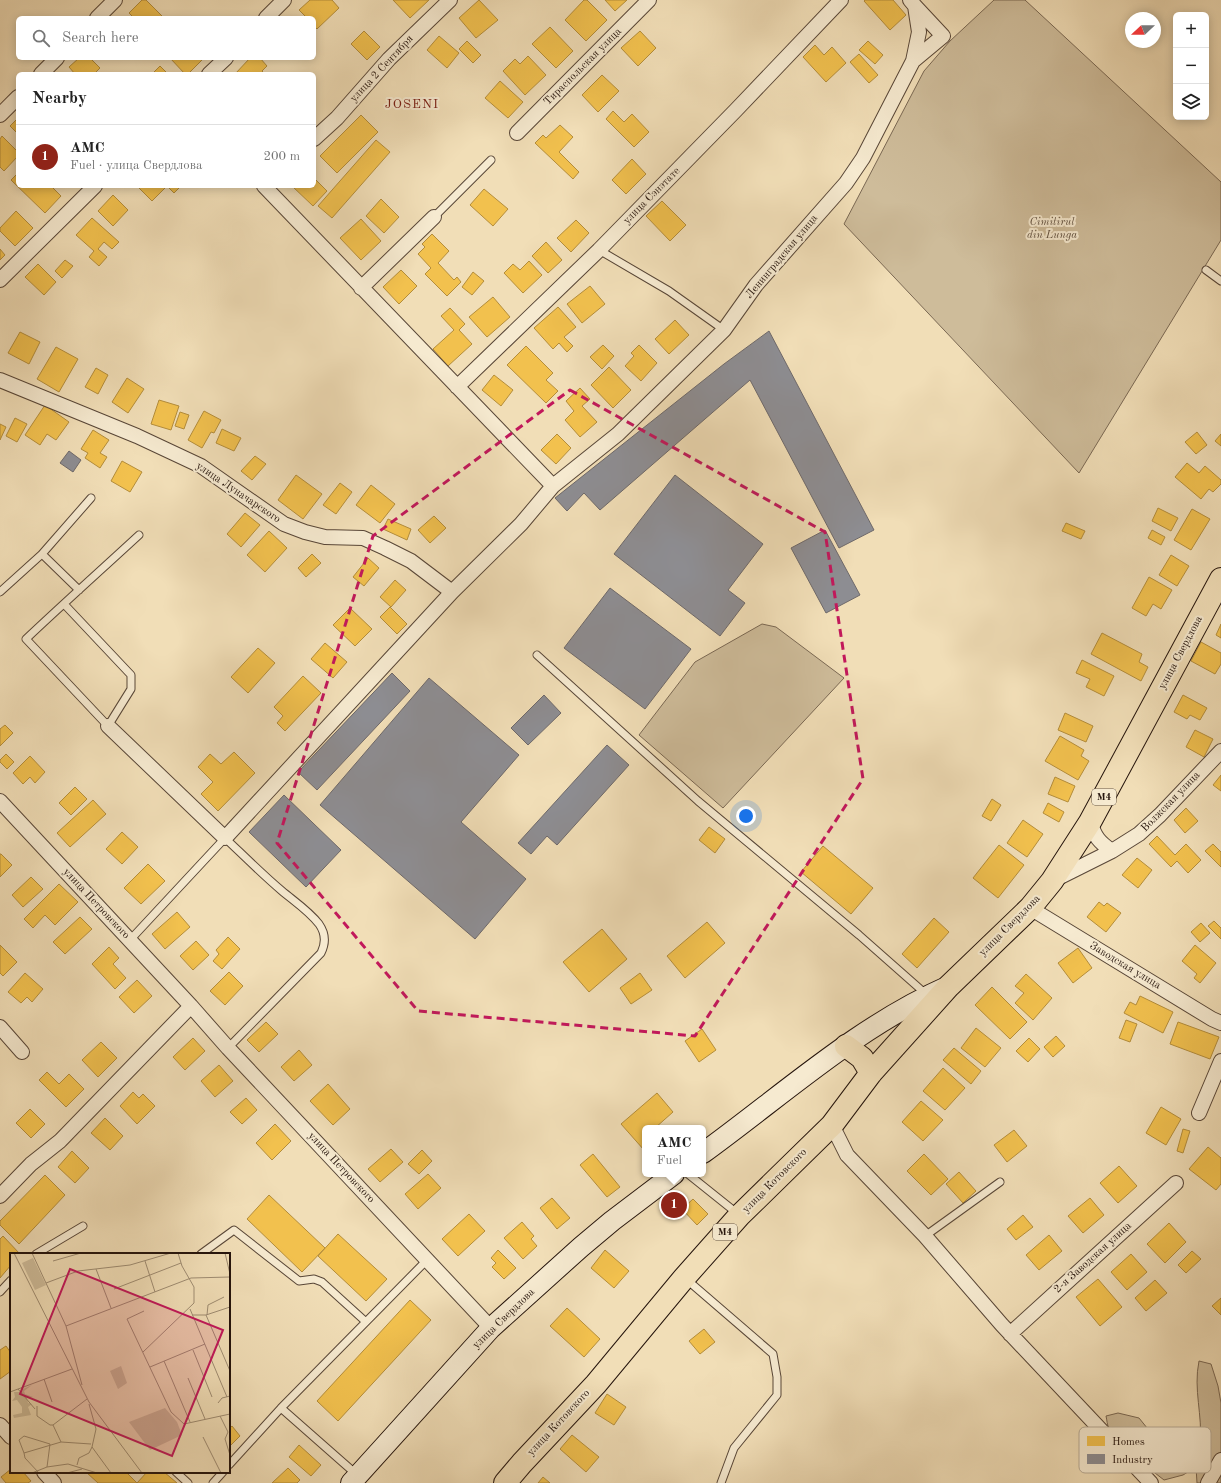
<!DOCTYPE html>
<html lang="en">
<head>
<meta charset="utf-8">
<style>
  body { margin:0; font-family:"Old Standard TT",serif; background:#f2f2f2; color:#222 }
  .controls { position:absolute; right:12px; top:12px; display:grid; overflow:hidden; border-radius:6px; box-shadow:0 2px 10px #0003 }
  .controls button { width:36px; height:36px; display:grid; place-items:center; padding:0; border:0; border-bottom:1px solid #e0e0e0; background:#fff; color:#222; font:20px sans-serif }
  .compass { position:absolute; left:1125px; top:12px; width:36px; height:36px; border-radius:50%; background:#fff; box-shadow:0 2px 10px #0003; rotate:248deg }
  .you { position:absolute; left:746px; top:816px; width:14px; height:14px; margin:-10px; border:3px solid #fff; border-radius:50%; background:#1a73e8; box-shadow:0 0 0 6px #1a73e833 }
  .badge { display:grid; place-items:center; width:26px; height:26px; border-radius:50%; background:#8f2418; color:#fff; font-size:13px; font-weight:700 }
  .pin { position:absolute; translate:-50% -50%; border:2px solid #fff; box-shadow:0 1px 4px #0006 }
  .popup { position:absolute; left:642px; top:1125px; width:64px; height:52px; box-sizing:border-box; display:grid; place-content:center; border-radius:6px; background:#fff; filter:drop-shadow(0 1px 3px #0005); font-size:13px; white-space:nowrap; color:#767676 }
  .popup b { font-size:15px; color:#222 }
  .popup::after { content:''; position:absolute; left:50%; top:100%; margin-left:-8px; border:8px solid transparent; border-top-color:#fff }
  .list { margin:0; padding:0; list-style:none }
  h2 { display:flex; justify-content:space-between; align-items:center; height:52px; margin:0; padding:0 16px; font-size:17px }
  h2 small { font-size:13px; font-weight:400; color:#767676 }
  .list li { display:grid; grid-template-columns:26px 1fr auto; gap:12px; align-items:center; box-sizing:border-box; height:64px; padding:0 16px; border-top:1px solid #e0e0e0 }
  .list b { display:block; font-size:15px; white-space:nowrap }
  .list p { margin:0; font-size:13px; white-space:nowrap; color:#767676 }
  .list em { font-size:13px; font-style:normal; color:#767676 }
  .icon { flex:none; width:22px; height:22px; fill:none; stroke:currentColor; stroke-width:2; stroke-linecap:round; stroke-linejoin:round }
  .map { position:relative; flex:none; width:1221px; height:1483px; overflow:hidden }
  .search { position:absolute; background:#fff; box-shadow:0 2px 10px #0003; left:16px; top:16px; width:300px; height:44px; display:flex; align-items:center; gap:10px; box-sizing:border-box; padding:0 14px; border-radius:6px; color:#767676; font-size:15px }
  .panel { position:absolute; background:#fff; box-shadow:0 2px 10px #0003; left:16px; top:72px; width:300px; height:116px; border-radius:6px }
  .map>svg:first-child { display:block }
  .green { fill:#cebc9a; stroke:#7a6853 }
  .homes { fill:#f2c14e; stroke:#b48d3a }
  .industry { fill:#8d8d92; stroke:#6e696a }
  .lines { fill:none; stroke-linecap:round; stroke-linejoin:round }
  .lane-casing { stroke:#584637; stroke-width:9 }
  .street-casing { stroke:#584637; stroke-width:16 }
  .secondary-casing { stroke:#25140c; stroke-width:22 }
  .highway-casing { stroke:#25140c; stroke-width:24 }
  .lane { stroke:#f6ead0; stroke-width:7 }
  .street { stroke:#f6ead0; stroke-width:14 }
  .secondary { stroke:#f6ead0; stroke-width:20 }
  .highway { stroke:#f1deb7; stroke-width:22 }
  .marked { fill:none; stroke:#c2185b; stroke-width:3; stroke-dasharray:8 5; stroke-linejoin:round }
  .labels { text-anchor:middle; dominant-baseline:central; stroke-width:4; stroke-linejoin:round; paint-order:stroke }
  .shield { fill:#f6ead0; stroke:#645447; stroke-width:1 }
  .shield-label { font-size:10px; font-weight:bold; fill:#25140c }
  .street-label { font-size:11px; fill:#25140c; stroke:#f6ead0 }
  .park-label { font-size:11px; font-style:italic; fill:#604f3e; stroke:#f6ead0 }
  .quarter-label { font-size:13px; letter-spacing:1px; fill:#7a1f14; stroke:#f6ead0 }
  .inset-road { fill:none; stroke:#9f8d73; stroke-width:1 }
  .view { fill:#c2185b; fill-opacity:0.15; stroke:#c2185b; stroke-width:2 }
  .inset-edge { fill:none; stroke:#25140c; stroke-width:2 }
  .key { fill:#f6ead0; stroke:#b7aa95; stroke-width:1 }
  .key-label { font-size:11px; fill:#25140c }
</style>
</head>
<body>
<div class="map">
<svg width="1221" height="1483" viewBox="0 0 1221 1483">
  <rect width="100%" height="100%" fill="#f1deb7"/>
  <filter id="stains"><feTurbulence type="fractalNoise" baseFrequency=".005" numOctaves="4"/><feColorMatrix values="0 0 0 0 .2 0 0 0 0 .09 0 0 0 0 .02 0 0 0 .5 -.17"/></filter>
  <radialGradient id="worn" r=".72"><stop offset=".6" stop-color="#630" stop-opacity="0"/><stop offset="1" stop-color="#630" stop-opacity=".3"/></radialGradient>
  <!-- green -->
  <path class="green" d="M994,0H1025L1221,182V240L1079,473L844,224L924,71L950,41Z
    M762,624L776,627L844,678L723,808L639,735L695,662Z
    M1199,1361L1211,1364L1218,1386L1221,1403V1483H1197L1196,1467L1183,1475L1164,1480C1146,1466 1121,1447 1109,1428C1107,1425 1107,1420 1106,1416L1118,1413L1139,1418L1156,1439L1161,1459C1183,1462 1185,1458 1200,1444C1203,1415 1193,1390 1199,1361Z"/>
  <!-- homes -->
  <path class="homes" d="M142,0H146L164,18H134L129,13Z
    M310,0H332L339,8L317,29L314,26V18H307L299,10Z
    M393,0H429L410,18Z
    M479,0L498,20L476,38L459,18Z
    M584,0H587L607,20L586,41L565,20Z
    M605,0H627L615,11Z
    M865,0H893L906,15L890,30L864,1Z
    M550,27L573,51L556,68L532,44Z
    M364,31L380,47L367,60L351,44Z
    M640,31L656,48L638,66L621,48Z
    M439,36L459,53L447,68L427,50Z
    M467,41L481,55L473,63L459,49Z
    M868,41L883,55L875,64L859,50Z
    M815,45L824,55L832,47L846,63L826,82L803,57Z
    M859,54L878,75L869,83L850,62Z
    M528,56L546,75L525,95L503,71L515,59L520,64Z
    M79,58H90L100,68L94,74H75L69,67Z
    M170,58H204L188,74H185Z
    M250,58H260L267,66L262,71L265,74H235Z
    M160,66L168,74H152Z
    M602,75L619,91L598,112L582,95Z
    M500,81L523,102L508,118L485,98Z
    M613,111L624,122L632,114L649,132L634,147L606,119Z
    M361,115L378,132L337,173L320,156Z
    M18,118V134L10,126Z
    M560,125L573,137L559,152L579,172L573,179L535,143L543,135L546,138Z
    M2,136L18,152V156L4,171L0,167V139Z
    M376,140L390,152L332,218L318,206Z
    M632,159L646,174L626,194L612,180Z
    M18,173V186H51L61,196L45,213L11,180Z
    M314,178L327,191L313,206L292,186H314Z
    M137,186H181L174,193L167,186L152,201Z
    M484,189L508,209L493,226L470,205Z
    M113,195L128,210L113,226L98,211Z
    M381,199L399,217L384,233L366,216Z
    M662,201L686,225L670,241L646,216Z
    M16,211L33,228L15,246L0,231V228Z
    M92,218L119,242L112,249L104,242L98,249L107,257L99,266L89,257L94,251L76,235Z
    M361,219L381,241L361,260L340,238Z
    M576,220L589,233L571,252L557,238Z
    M432,234L449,251L438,263L454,280L457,277L461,282L447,296L425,274L431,268L418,254L425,247L422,244Z
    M546,242L562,260L548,273L532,256Z
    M0,249L5,255L0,260Z
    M65,260L73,266L62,278L55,271Z
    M529,261L542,275L523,293L504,273L513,264L520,270Z
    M38,264L56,282L44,295L25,277Z
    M401,270L417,286L399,304L383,287Z
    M473,272L484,281L472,295L462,287Z
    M590,286L605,304L582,323L567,304Z
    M493,297L510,317L487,337L469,317Z
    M558,307L576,327L564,337L573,346L567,352L559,343L553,349L534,328Z
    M450,308L465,324L459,330L472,344L448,366L433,349L454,330L441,316Z
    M675,320L689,335L669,354L655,339Z
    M20,332L40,342L29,364L8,353Z
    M603,345L614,356L602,369L590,357Z
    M639,345L657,363L641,381L625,366L634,356L631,353Z
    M526,346L553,373L546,380L558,391L546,403L507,365Z
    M56,347L78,359L59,392L37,379Z
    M609,367L631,390L613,408L591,385Z
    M96,368L108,375L98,394L85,387Z
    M494,375L513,390L501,406L482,390Z
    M127,378L144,389L128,413L112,402Z
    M580,388L590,399L582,406L597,422L580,437L565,420L574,411L566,401Z
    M159,400L179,406L171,430L151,424Z
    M45,405L69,422L56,440L47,434L40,445L25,435Z
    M204,411L221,420L214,433L211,432L202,448L188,440Z
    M180,412L189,415L184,429L175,426Z
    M15,418L27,424L17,442L6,436Z
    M0,424L6,427L0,440Z
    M222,429L241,438L234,451L216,443Z
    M93,430L109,440L100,453L107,457L100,468L85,458L88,453L81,449Z
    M1197,432L1207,445L1196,454L1185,442Z
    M557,434L571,448L556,464L541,450Z
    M1221,434V446L1215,441Z
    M255,456L266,464L252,480L241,471Z
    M122,461L142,472L130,492L111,481Z
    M1187,463L1199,473L1205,466L1221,480V484L1213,492L1209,489L1201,499L1175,477Z
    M296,475L322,494L303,519L278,500Z
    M340,483L352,492L336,514L323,505Z
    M371,485L395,504L380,523L356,505Z
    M1158,508L1178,518L1171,531L1152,521Z
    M1192,509L1210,519L1191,550L1174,540Z
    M245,513L260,525L241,547L227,534Z
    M434,516L446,528L430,543L418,530Z
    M388,519L411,529L407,540L383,529Z
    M1066,523L1085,531L1081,539L1062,531Z
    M1152,530L1165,537L1161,545L1148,538Z
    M269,531L287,548L265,572L247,555Z
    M312,554L321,563L306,577L298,568Z
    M1171,555L1189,566L1177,586L1159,575Z
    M368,558L379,568L364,586L353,577Z
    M1149,577L1172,590L1161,609L1153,604L1146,616L1132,608Z
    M395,580L406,590L391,607L380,597Z
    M390,607L407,624L397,634L380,617Z
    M350,608L372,629L355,646L333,625Z
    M1221,624V638L1216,635Z
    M1102,633L1142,654L1139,662L1148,667L1141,681L1091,654Z
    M1201,642L1221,653V664L1215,674L1191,661Z
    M325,643L347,662L333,678L311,659Z
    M258,648L275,663L248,693L231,677Z
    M1082,660L1114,676L1104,696L1086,687L1090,679L1076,673Z
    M303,676L321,693L285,731L277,723L283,716L274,707Z
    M1183,695L1207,708L1200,720L1190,715L1187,719L1174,712Z
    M1065,713L1093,726L1086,742L1058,730Z
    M5,725L13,733L0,746V729Z
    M1195,730L1213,739L1204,757L1186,747Z
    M1060,736L1084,750L1081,756L1089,761L1078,780L1045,761Z
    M234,752L255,773L218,811L201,794L213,782L198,767L210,754L221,764Z
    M6,754L14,762L7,769L0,762V760Z
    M30,756L45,772L35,783L30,777L23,784L13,773Z
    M1221,775V791L1213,785Z
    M1055,777L1075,786L1068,802L1048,794Z
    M75,787L87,799L71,815L59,803Z
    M992,799L1001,805L991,821L982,816Z
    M93,800L106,814L70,847L57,833Z
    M1048,803L1064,812L1059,822L1043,813Z
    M1186,808L1198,821L1185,833L1174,820Z
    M1023,820L1043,834L1027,857L1007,843Z
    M709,827L725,839L715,853L699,840Z
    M122,832L138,847L122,864L106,849Z
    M1157,836L1175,855L1186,844L1201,860L1188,873L1177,861L1171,867L1149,844Z
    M1213,844L1221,852V867L1205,851Z
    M999,845L1024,865L998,898L973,878Z
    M823,846L873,888L851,914L801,872Z
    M0,854H1L12,865L0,877Z
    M1137,858L1152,870L1138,888L1122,875Z
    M148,864L165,881L141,904L124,888Z
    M31,877L43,889L23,907L12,895Z
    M59,884L78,902L55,925L45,915L33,928L24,919Z
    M1099,902L1104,906L1107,903L1121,913L1106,932L1087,917Z
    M177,912L190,927L165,949L152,934Z
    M80,917L92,929L65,954L53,942Z
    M934,918L949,932L917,968L902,954Z
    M1214,921L1221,928V939L1208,926Z
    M707,922L725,943L685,978L667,956Z
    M1201,923L1210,933L1200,942L1191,932Z
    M602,929L627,959L589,992L563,962Z
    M228,937L240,949L222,969L213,961L219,954L216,950Z
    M196,941L209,955L193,970L180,956Z
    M0,945L17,962L3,976L0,973Z
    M1195,945L1216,963L1200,983L1194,978L1197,974L1182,961Z
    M109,947L119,958L113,964L126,978L115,989L92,964Z
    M1078,948L1092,968L1073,983L1058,963Z
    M229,972L243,986L225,1005L210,991Z
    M25,973L43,989L32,1002L27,997L21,1003L8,992Z
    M640,973L652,990L631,1004L620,988Z
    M1026,974L1052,998L1033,1020L1015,1003L1024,993L1015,986Z
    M137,980L152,996L134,1013L119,997Z
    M992,987L1027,1022L1010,1039L975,1005Z
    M1140,996L1173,1012L1163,1033L1124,1013L1130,1002L1136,1005Z
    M1126,1020L1137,1024L1130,1042L1119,1038Z
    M266,1022L278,1034L259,1052L247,1040Z
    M1178,1022L1219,1037L1210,1059L1170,1044Z
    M976,1028L1001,1048L985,1067L961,1048Z
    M702,1029L716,1050L699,1062L685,1041Z
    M1056,1036L1065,1046L1053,1057L1044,1047Z
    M193,1038L205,1051L185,1070L173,1057Z
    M1029,1038L1040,1049L1028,1062L1016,1051Z
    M101,1042L117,1058L98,1077L82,1060Z
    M954,1048L981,1071L971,1084L943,1060Z
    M299,1050L312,1065L294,1081L281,1067Z
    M219,1065L233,1081L215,1097L201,1081Z
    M943,1068L965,1088L945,1110L923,1091Z
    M47,1072L59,1084L69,1074L84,1089L66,1107L39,1080Z
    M328,1084L350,1109L333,1125L310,1101Z
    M133,1092L139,1098L143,1094L155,1106L137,1124L120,1106Z
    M657,1093L673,1112L655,1128H645L644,1150L621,1124Z
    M246,1098L257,1110L242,1124L230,1112Z
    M921,1101L943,1120L923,1141L902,1122Z
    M1161,1107L1181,1119L1166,1145L1146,1133Z
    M30,1109L45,1124L31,1138L16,1123Z
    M105,1118L123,1136L110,1150L91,1133Z
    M275,1124L291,1141L272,1160L256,1143Z
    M1183,1129L1190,1131L1183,1153L1177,1151Z
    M1014,1130L1027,1146L1007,1162L994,1145Z
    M1208,1147L1221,1158V1184L1216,1190L1189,1169Z
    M391,1149L403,1162L380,1182L368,1169Z
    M422,1150L432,1161L419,1174L408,1164Z
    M72,1151L89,1168L75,1183L58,1167Z
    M593,1154L620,1187L607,1197L580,1165Z
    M924,1154L948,1179L931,1195L907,1171Z
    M1119,1166L1137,1186L1118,1203L1100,1183Z
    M959,1172L976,1191L963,1203L946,1184Z
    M428,1174L441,1188L418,1209L405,1194Z
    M45,1175L65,1195L19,1244L0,1225V1221Z
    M269,1195L325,1248L302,1272L247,1219Z
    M552,1198L570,1218L557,1229L540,1208Z
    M1090,1198L1104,1215L1083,1233L1068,1216Z
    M693,1199L708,1214L697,1225L682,1209Z
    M469,1214L485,1231L458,1256L442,1239Z
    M1023,1215L1033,1227L1016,1240L1007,1229Z
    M522,1222L534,1236L531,1239L537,1246L523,1259L504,1238Z
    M1169,1223L1186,1242L1165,1263L1147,1244Z
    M338,1234L387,1279L366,1301L318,1256Z
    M1049,1235L1062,1251L1039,1270L1026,1255Z
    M3,1236L20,1254H11V1265L0,1278V1239Z
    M498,1250L516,1268L504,1279L492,1267L496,1263L491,1258Z
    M605,1250L629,1271L614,1288L591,1268Z
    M1192,1251L1201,1259L1186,1273L1178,1265Z
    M1131,1254L1147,1272L1127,1290L1111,1272Z
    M1098,1279L1122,1307L1100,1326L1076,1297Z
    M1155,1280L1167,1293L1146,1311L1135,1298Z
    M1221,1298V1315L1212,1306Z
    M410,1300L431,1320L338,1421L317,1401Z
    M567,1308L600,1339L584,1357L550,1326Z
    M704,1329L715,1342L700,1354L689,1341Z
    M6,1346L11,1353V1371L0,1379V1350Z
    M607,1394L626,1407L614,1425L595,1413Z
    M232,1426L240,1436L229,1447V1429Z
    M572,1435L599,1457L586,1472L560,1449Z
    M299,1445L321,1465L311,1476L289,1457Z
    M288,1468L300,1480L297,1483H272Z
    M11,1469V1472H23L31,1481L28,1483H6L1,1477Z
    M86,1472H126L137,1483H98Z
    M147,1472H164L177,1483H137Z
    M543,1477L550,1483H538Z"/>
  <!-- industry -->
  <path class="industry" d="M769,331L874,530L839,548L750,380L600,510L584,493L567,511L555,498L724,364Z
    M69,451L81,460L73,472L60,463Z
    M675,475L763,544L728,590L745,603L720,636L614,554Z
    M825,530L860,595L826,613L791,548Z
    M610,588L691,649L645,709L564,648Z
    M392,673L410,691L317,790L298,772Z
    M429,678L519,755L461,822L526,879L475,939L320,805Z
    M544,695L561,713L528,745L511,728Z
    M607,745L629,765L557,845L547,836L531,854L518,843Z
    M284,795L341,850L306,887L249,832Z"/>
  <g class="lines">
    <defs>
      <path id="lane" d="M434,217L491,160
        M599,250L669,291L724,330
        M1206,270L1221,281
        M42,554L91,498
        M0,592L42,554L79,590
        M64,604L131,675V689L108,726L26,639C63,604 101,570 139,535
        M537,655L698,801L859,935L927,995
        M130,940L225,838C244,856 262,874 282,891C294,901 309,911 319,924C326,934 326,943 321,953L228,1048
        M688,1174L738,1214
        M925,1236L1000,1182
        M36,1254L83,1226
        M201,1254L234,1230L299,1281L314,1279L322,1282L366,1322
        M686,1279L773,1354L777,1377V1395L734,1448L721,1483
        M0,1292L11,1280
        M281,1408L427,1260
        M229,1465L281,1408L356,1474
        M176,1472L188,1483
        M213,1483L223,1472"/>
      <path id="street" d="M97,18L115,0
        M266,18L284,0
        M913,61L943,36L915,6
        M41,74L57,58
        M209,74L226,58
        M0,115L18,97
        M517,133L649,0
        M314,139L337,118L389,59L450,0
        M264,186L553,486
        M0,280L95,186
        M361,288L434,217
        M0,380L137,436L201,466L284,524L305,532L325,537L363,538L385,548L411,561L452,592
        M457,387L599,250L736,110L841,0
        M108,726L225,838L452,592L521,524L553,486L618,434L724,330L756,285L846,183L863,158L913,61L919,32L915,6L910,0
        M0,801L191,1006L228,1048L491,1328
        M1090,822C1095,837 1099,842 1112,851
        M1054,880L1112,851L1139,834L1160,815L1221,751
        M1030,908L1212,1019L1221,1023
        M0,1027L22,1052
        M1199,1113L1221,1061
        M832,1125L847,1155L925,1236L1002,1325L1151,1483
        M0,1196L31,1164L60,1141L191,1006
        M1010,1334L1176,1183
        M0,1425L11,1437
        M44,1472L54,1483
        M1208,1483L1221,1460"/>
      <path id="secondary" d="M703,1153C783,1095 858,1026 949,986
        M351,1483L491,1328L581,1247L612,1221L674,1174"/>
      <path id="highway" d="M846,1046L862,1058L871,1073
        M505,1483L522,1463L596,1384L684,1278L739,1216L832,1125L871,1073L949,986L1030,908L1052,881L1090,822L1221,579"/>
    </defs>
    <!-- lane casing -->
    <use href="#lane" class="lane-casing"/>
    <!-- street casing -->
    <use href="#street" class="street-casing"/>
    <!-- secondary casing -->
    <use href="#secondary" class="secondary-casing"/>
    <!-- highway casing -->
    <use href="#highway" class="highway-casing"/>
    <!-- lane -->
    <use href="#lane" class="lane"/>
    <!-- street -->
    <use href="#street" class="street"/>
    <!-- secondary -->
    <use href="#secondary" class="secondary"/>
    <!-- highway -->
    <use href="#highway" class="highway"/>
  </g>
  <!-- marked area -->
  <path class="marked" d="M570,390L825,532L863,779L695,1036L418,1011L277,843L373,536Z"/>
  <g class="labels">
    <!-- shield labels -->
    <g class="shield">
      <rect x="1092" y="789" width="24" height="16" rx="3"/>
      <rect x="713" y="1224" width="24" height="16" rx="3"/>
    </g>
    <g class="shield-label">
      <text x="1104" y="797">M4</text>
      <text x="725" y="1232">M4</text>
    </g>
    <!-- street labels -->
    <g class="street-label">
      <text transform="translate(583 67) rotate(-45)">Тираспольская улица</text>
      <text transform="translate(382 69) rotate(-47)">улица 2 Сентября</text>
      <text transform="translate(652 196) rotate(-45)">улица Сэнэтате</text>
      <text transform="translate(782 257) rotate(-50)">Ленинградская улица</text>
      <text transform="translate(238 493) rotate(34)">улица Луначарского</text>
      <text transform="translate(1181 653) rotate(-62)">улица Свердлова</text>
      <text transform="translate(1171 802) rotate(-46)">Волжская улица</text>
      <text transform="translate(96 904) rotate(47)">улица Петровского</text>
      <text transform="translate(1010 926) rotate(-45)">улица Свердлова</text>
      <text transform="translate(1125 966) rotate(31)">Заводская улица</text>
      <text transform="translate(341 1168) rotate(47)">улица Петровского</text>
      <text transform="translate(775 1181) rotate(-45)">улица Котовского</text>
      <text transform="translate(1093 1258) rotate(-42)">2-я Заводская улица</text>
      <text transform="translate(504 1319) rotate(-44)">улица Свердлова</text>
      <text transform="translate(559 1423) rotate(-47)">улица Котовского</text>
    </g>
    <!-- park labels -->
    <g class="park-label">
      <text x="1052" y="222">Cimitirul<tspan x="1052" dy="13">din Lunga</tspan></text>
    </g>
    <!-- quarter labels -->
    <g class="quarter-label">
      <text x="412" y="104">JOSENI</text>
    </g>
  </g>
  <!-- overview -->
  <g transform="translate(10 1253)">
    <rect width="220" height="220" fill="#f1deb7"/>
    <path d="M23,5L36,32L25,37L12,10ZM111,113L117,130L108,136L100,118ZM22,132L14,138L15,141L23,144L17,145L18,150L22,151L18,154L21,162L4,165L3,162L12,160V154L7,147L2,148L5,144L4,139H12L13,136ZM155,155L167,169L172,182L140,197L119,169Z" fill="#cebc9a"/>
    <path class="inset-road" d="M4,0L79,149L132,220M22,0L56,73L72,132M215,0L220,21M43,8L71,0M135,8L145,39M86,16L101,55M36,30L68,18L120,12L161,0M104,36L171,10M180,56L217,144M134,58L117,66L161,159L174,171L220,161M182,62H196L220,54M196,62L220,118M197,62L198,52L214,44M56,73L181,25L220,24M183,97L202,144M133,99L184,50V34L172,13L168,0M154,108L180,169M140,114L195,91M178,125L195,166M34,126L42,149M8,136L25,156M0,139L62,116M208,150L212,145L220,143M79,151L86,176L82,194L101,220M27,153V163L40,172H43M210,163L218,179L215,186L220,202M193,184L211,220M51,189L43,172L77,146M14,200L9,187L14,183L40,191L37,214M67,212L69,205L79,200L82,194M22,220L37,214L58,211L87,220M29,220L15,205L14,200L51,189L81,191M57,220L72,216"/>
    <path class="view" d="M60,16L213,77L162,203L10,141Z"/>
    <rect width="220" height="220" class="inset-edge"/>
  </g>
  <!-- legend -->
  <rect x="1079" y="1427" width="132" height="46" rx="6" class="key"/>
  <rect x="1087" y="1436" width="18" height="10" fill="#f2c14e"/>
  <rect x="1087" y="1454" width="18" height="10" fill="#8d8d92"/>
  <g class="key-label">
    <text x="1112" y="1445">Homes</text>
    <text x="1112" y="1463">Industry</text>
  </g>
  <rect width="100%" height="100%" filter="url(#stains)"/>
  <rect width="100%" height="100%" fill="url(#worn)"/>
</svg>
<div class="controls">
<button>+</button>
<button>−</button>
<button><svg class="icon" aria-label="layers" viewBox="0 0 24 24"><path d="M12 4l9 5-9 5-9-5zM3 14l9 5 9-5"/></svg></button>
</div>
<svg class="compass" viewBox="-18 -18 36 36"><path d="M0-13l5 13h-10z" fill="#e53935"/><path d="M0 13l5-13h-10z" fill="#767676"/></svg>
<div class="you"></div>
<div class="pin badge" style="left:674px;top:1205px">1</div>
<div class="popup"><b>AMC</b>Fuel</div>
<div class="search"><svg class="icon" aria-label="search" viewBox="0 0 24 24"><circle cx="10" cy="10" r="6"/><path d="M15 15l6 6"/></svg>Search here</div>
<section class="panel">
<h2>Nearby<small></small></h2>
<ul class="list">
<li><span class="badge">1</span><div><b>AMC</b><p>Fuel · улица Свердлова</p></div><em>200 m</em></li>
</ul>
</section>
</div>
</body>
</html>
